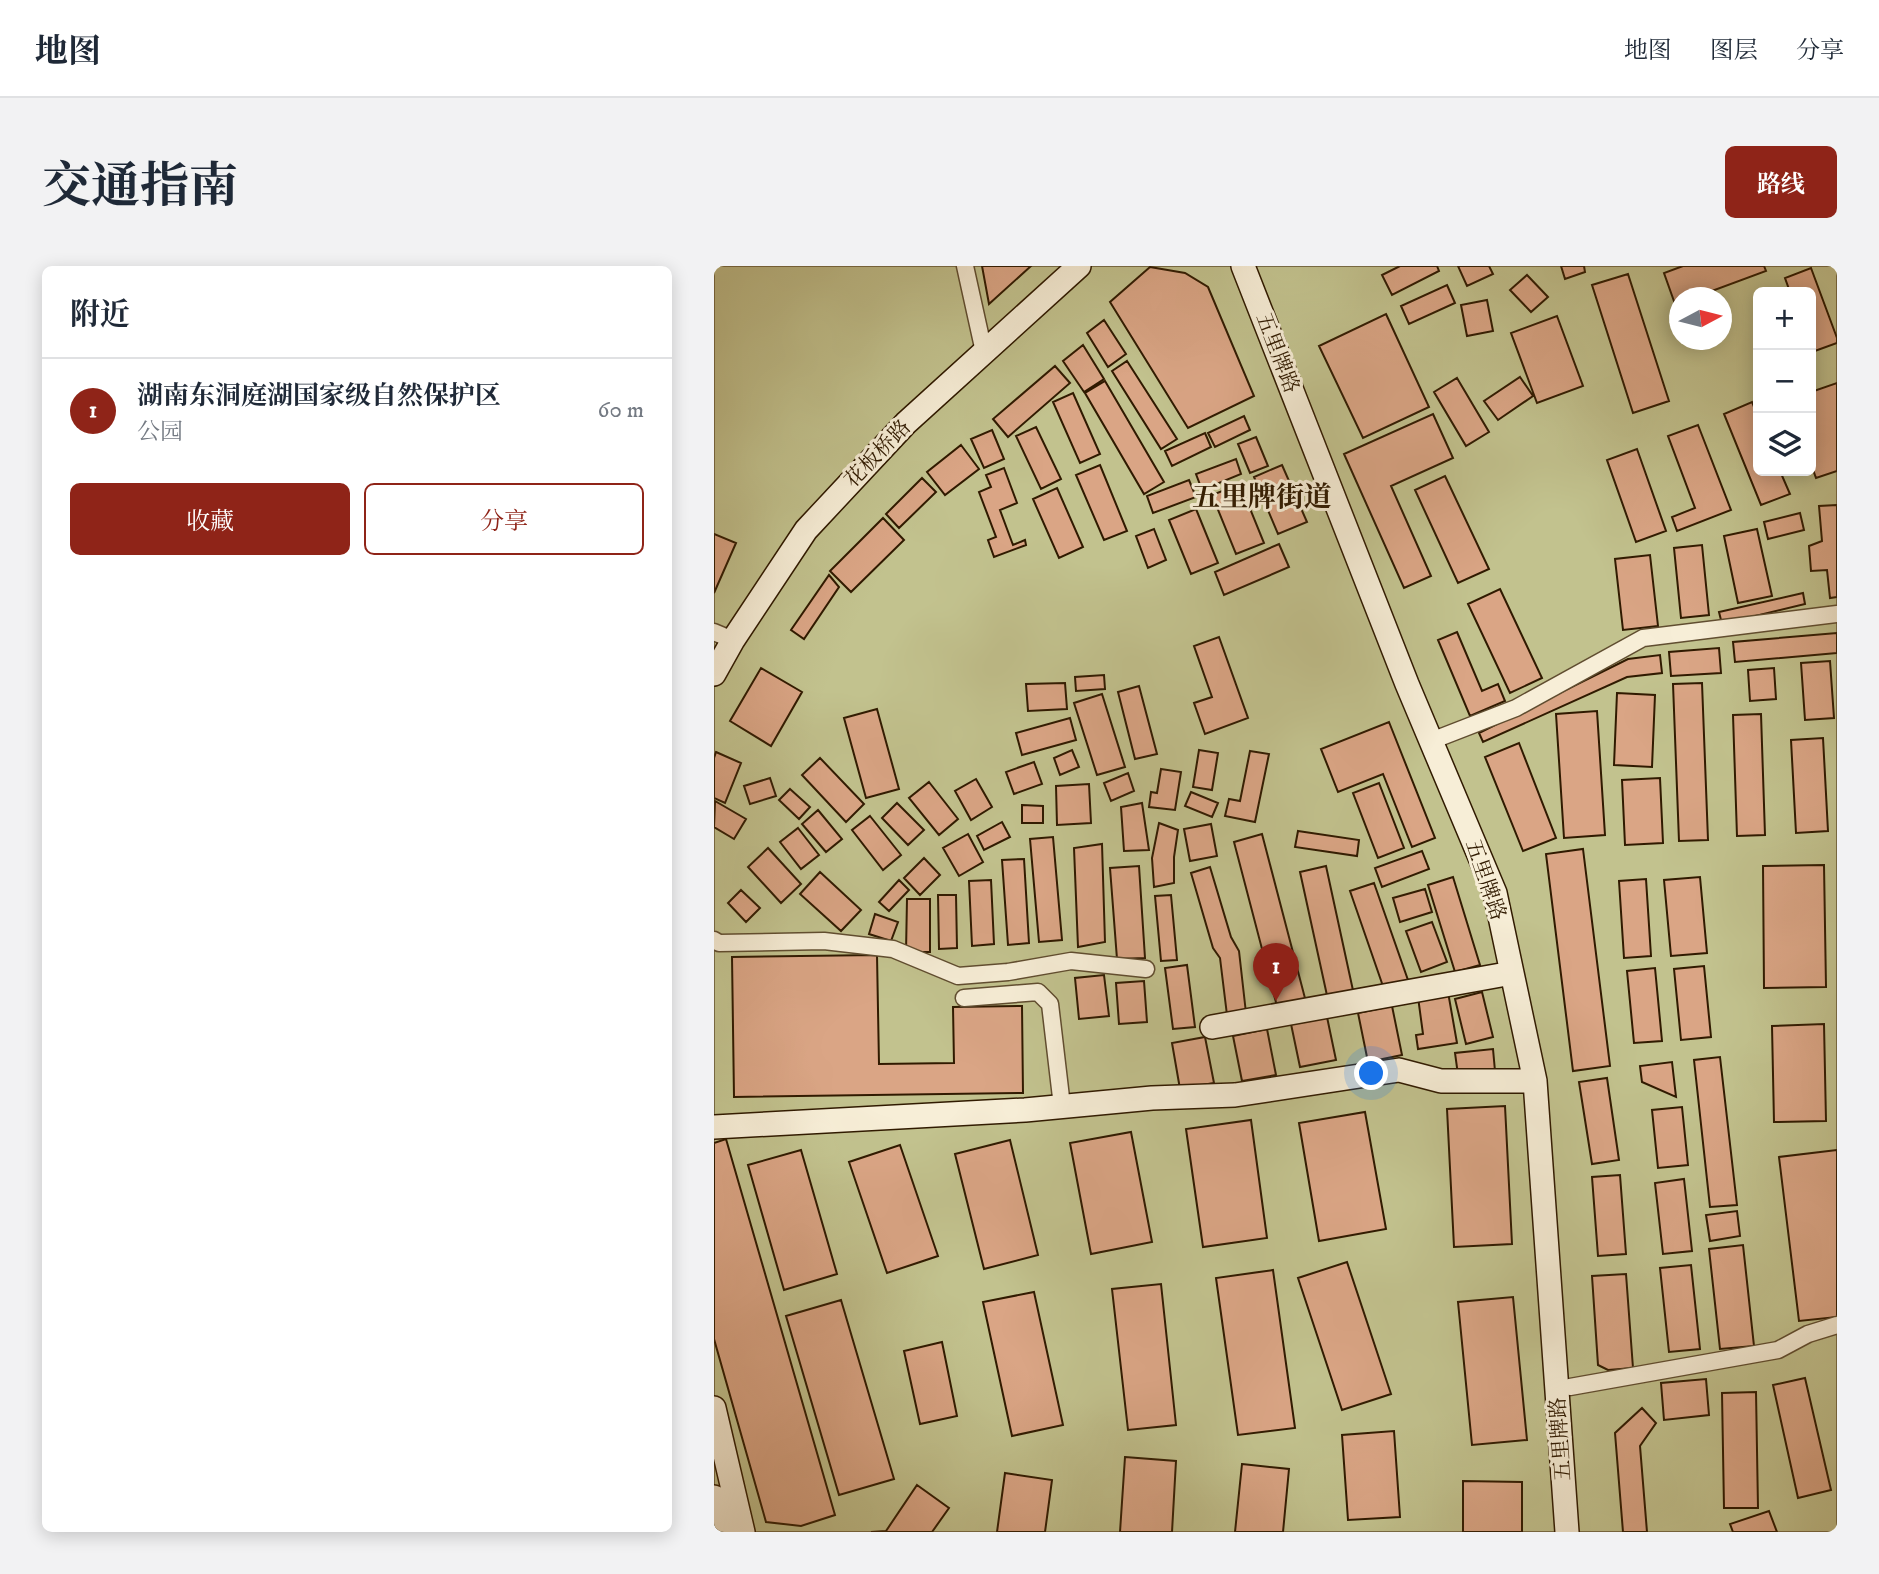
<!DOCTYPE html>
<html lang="zh">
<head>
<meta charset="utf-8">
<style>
  body { margin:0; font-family:"IM FELL DW Pica","Noto Serif SC",serif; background:#f2f2f3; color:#1f2937 }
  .controls { position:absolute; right:21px; top:21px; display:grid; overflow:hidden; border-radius:10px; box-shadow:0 4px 18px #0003 }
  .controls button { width:63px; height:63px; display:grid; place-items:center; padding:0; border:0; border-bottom:2px solid #e0e1e3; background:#fff; color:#1f2937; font:35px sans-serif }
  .compass { position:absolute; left:955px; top:21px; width:63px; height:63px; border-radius:50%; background:#fff; box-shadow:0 4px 18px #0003; rotate:83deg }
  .you { position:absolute; left:658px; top:808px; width:24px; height:24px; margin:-18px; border:5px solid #fff; border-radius:50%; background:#1a73e8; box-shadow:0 0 0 10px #1a73e833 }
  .badge { display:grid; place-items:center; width:46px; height:46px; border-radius:50%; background:#8f2418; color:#fff; font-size:23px; font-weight:700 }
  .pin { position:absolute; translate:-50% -58px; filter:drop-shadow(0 2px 4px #0008) }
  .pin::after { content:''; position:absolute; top:37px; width:24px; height:21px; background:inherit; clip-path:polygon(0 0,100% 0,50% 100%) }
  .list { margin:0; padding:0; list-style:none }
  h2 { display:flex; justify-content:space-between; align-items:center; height:91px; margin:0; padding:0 28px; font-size:30px }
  h2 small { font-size:23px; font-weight:400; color:#747a83 }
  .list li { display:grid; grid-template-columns:46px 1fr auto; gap:21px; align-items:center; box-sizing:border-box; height:105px; padding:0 28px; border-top:2px solid #e0e1e3 }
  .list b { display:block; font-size:26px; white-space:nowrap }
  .list p { margin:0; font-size:23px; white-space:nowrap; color:#747a83 }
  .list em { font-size:23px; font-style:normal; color:#747a83 }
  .actions { display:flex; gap:14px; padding:21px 28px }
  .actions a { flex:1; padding:16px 0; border:2px solid #8f2418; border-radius:10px; text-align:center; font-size:24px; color:#8f2418 }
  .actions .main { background:#8f2418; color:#fff }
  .icon { flex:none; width:38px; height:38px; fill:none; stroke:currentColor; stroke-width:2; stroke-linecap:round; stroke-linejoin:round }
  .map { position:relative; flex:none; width:1123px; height:1266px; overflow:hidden; border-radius:10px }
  header { display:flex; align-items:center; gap:42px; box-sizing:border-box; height:98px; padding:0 35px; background:#fff; border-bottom:2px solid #e0e1e3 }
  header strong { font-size:33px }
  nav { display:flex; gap:38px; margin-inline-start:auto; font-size:24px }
  .intro { display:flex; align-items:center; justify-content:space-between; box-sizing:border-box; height:168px; padding:0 42px }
  h1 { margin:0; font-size:49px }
  .button { padding:18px 32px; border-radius:10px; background:#8f2418; color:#fff; font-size:24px; font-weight:700 }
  main { display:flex; gap:42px; padding:0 42px }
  aside { flex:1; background:#fff; border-radius:10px; box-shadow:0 4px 18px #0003 }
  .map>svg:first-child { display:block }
  .green { fill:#c2c28e; stroke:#796e47; stroke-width:2; fill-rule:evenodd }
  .building { fill:#daa585; stroke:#301a00; stroke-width:2 }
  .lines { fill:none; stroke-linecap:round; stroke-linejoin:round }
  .street-casing { stroke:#604d30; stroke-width:19 }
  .secondary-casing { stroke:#301a00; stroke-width:26 }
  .street { stroke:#f7eed7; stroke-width:16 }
  .secondary { stroke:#f7eed7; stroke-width:23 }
  .labels { text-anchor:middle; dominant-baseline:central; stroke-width:6; stroke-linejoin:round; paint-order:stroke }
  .street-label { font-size:21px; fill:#301a00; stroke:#f7eed7 }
  .district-label { font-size:28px; font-weight:bold; fill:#301a00; stroke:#f7eed7 }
</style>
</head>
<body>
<header>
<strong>地图</strong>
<nav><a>地图</a><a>图层</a><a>分享</a></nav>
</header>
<div class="intro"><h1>交通指南</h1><a class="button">路线</a></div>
<main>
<aside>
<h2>附近<small></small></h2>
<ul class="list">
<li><span class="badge">1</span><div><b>湖南东洞庭湖国家级自然保护区</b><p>公园</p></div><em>60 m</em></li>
</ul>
<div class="actions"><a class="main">收藏</a><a>分享</a></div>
</aside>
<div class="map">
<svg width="1123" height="1266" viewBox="0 0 1123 1266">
  <rect width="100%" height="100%" fill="#f2e5c2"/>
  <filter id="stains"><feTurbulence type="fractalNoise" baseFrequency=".00286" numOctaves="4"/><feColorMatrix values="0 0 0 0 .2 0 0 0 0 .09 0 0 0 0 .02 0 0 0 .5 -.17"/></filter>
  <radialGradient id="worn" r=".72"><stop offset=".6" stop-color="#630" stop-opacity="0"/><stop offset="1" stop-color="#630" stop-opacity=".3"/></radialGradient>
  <!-- green -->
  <path class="green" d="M0,0H1123V1266H0ZM1044,26H1097V205H1044ZM966,32H1008V74H966Z"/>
  <!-- building -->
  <path class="building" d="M268,0H317L275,38Z
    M686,0H723L725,5L678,29L668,9Z
    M744,0H775L779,8L753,20Z
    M847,0H870L871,6L851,13Z
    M969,0H1050L1052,5L979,32H966V36L961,38L950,7Z
    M436,1L471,7L494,21L540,130L474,162L396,36Z
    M1097,2L1123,72V77L1098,86L1097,26H1076L1071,12Z
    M914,8L955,135L919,147L878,19Z
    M813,9L834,31L817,46L796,24Z
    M733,19L741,37L695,58L687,40Z
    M773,34L779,65L753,70L747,39Z
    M672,48L715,141L649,172L605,80Z
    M843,50L869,120L823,137L797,67Z
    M390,54L412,88L394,101L373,67Z
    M369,79L390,113L370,126L349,95Z
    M413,95L463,173L447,183L398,105Z
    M341,100L356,117L294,171L279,153Z
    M806,111L819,130L784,154L770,135Z
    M743,112L775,166L752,180L720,126Z
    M391,115L450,216L430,228L371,127Z
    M1123,117V205L1102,212L1097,198V126Z
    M359,127L386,188L366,197L339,136Z
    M1038,136L1044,151V205H1066L1076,228L1047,239L1010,148Z
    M719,148L739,192L677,220L717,310L690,322L630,188Z
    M530,150L536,164L501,181L494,167Z
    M984,159L1017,244L963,265L958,251L981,242L954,170Z
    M322,161L347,213L327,223L302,170Z
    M278,164L290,193L270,202L257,173Z
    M491,167L497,181L458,200L451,185Z
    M542,171L554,200L536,207L524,178Z
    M247,179L265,203L231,229L213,206Z
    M923,183L952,265L922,276L893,194Z
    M522,193L527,208L488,224L482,208Z
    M386,199L413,265L390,274L362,209Z
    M568,199L593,256L564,268L540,211Z
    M290,202L303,237L286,244L299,279L311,274L312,279L280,291L274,274L282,271L265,226L277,221L272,209Z
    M731,210L775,303L744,317L701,224Z
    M208,212L222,226L185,262L172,248Z
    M475,214L482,231L439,247L433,230Z
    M526,218L550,277L522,288L498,229Z
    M343,222L369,281L345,292L319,233Z
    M1123,239V331L1116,332L1113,304L1097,305L1095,280L1108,275L1105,240Z
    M482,243L504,297L477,308L455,254Z
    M1086,247L1090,264L1054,273L1050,256Z
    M169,252L190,274L137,326L116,305Z
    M440,263L452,294L434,302L422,270Z
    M1043,263L1058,330L1024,337L1010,270Z
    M0,268L22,277L0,327Z
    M565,278L575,301L510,329L501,306Z
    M988,279L995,349L967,352L960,282Z
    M936,289L944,360L909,364L901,293Z
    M115,309L125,321L90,373L77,364Z
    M786,323L828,412L796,427L754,338Z
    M1089,327L1091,338L1008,358L1005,346Z
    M743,366L768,425L784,418L791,435L756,450L724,374Z
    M1123,367V387L1021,396L1019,376Z
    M505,371L534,452L491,468L480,437L498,431L480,380Z
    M1005,382L1007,407L957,410L955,386Z
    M946,389L948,407L913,411L769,476L765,467L914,393Z
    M1116,395L1120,452L1091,454L1087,397Z
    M47,402L88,426L57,480L16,455Z
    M1060,402L1062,433L1036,435L1034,404Z
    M390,409L391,423L362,425L361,411Z
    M351,417L353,443L314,445L312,418Z
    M988,417L994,574L965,575L959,418Z
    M425,420L443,488L421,493L404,426Z
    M903,427L941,429L938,501L900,499Z
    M388,428L411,501L383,509L360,437Z
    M163,443L185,523L152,532L130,452Z
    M883,445L891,569L850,572L842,448Z
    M1047,448L1051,569L1023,570L1019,449Z
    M356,452L362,474L308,489L302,467Z
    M675,456L721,572L698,581L669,508L624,526L607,483Z
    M1109,472L1114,565L1082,567L1077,474Z
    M805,477L842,572L809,585L771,491Z
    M358,484L365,501L346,509L340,492Z
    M485,484L504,487L498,524L479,521Z
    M536,485L555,488L541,556L511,550L515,533L526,535Z
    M2,486L27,497L11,537L0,532V492Z
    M106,492L150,538L132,556L88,509Z
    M320,496L328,518L300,528L292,506Z
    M447,503L467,506L461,544L435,541L437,526L443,527Z
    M414,507L420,525L397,535L390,517Z
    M56,512L62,530L36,538L30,520Z
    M946,512L949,577L911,579L908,514Z
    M262,513L278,541L257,554L241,525Z
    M215,516L244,553L225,569L195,532Z
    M665,517L690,582L664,592L639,527Z
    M375,518L377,557L343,559L342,520Z
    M76,523L96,541L85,553L65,534Z
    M477,526L504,537L498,551L471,540Z
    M1,535L32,553L20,573L0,561Z
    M183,537L210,564L194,579L168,552Z
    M428,537L435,584L410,585L407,541Z
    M308,539L329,540V557H308Z
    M104,544L128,573L112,586L88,558Z
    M156,550L187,589L169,604L138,564Z
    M288,556L296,571L270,584L263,570Z
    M445,557L464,564L460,591V617L440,621L438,592Z
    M497,558L503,590L476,595L470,563Z
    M84,562L105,589L87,603L66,576Z
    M584,565L645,574L643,590L581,581Z
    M254,568L269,596L245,610L229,582Z
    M548,568L592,736L564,744L520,576Z
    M339,571L348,674L325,676L316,573Z
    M388,578L391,676L364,681L360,582Z
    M54,582L87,618L67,637L34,601Z
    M869,583L896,800L859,805L832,588Z
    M708,585L715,603L668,621L661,602Z
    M210,592L226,609L206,629L190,612Z
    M310,593L315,677L294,679L288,594Z
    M1110,599L1112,721L1050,722L1049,600Z
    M425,600L431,692L403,693L396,602Z
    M612,600L640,729L614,734L586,606Z
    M496,601L517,671L525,685L532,747L513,749L506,692L499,682L477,607Z
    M106,606L147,644L127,665L86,628Z
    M739,611L766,699L741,706L714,619Z
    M986,611L993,687L957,690L950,614Z
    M932,613L937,690L910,692L905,615Z
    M185,614L195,624L175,645L165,636Z
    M277,614L280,678L258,680L255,615Z
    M660,617L695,717L671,726L636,625Z
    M711,623L718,646L686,656L679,632Z
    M27,624L46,642L32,656L14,637Z
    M224,629H242L243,682L225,683Z
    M457,629L463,694L447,695L441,630Z
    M193,633H216V686H192Z
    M161,648L184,656L177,675L155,668Z
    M718,656L733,696L707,706L692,665Z
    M163,689L165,798L240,797L239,741L308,740L309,827L20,831L18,691Z
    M473,699L481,761L459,763L451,702Z
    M990,700L997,771L967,774L960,703Z
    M941,702L948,775L920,777L913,705Z
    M390,709L395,750L365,753L361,712Z
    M430,715L433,756L405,758L402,717Z
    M734,726L743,777L704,783L702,769L709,768L704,731Z
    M768,726L779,771L752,778L741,733Z
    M678,740L688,789L654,796L644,747Z
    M613,751L622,794L586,801L577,758Z
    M1110,758L1112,855L1060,856L1058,760Z
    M553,763L562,809L528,815L519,770Z
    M491,771L500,817L466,823L458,777Z
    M779,783L781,805L744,809L741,787Z
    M1006,791L1023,939L996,941L980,794Z
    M958,796L962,831L928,816L926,800Z
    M893,812L905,894L878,898L865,816Z
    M791,840L798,978L740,981L733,843Z
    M968,841L974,899L944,902L938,844Z
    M651,846L672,963L605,975L585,857Z
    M537,854L553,972L489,981L472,863Z
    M417,866L438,976L377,988L356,877Z
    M12,873L121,1249L87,1260L52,1256L0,1073V877Z
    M296,874L324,989L270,1003L241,888Z
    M186,879L224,990L173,1007L135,896Z
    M87,884L123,1008L70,1024L34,899Z
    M1123,884V1051L1085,1055L1065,891Z
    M906,909L912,988L884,990L878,911Z
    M970,913L978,985L949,988L941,917Z
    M1023,945L1026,970L996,975L992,949Z
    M1029,979L1040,1080L1006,1083L995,983Z
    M633,996L677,1128L628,1144L584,1012Z
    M977,999L986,1083L955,1086L946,1002Z
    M559,1004L581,1162L524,1169L502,1012Z
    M912,1008L919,1102L894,1104L884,1099L878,1010Z
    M447,1018L462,1159L414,1164L398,1023Z
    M320,1026L349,1159L298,1170L269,1036Z
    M799,1031L813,1174L758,1179L744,1036Z
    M127,1034L180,1213L125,1229L72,1050Z
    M228,1076L243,1150L206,1158L190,1085Z
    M1091,1112L1117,1224L1084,1232L1059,1119Z
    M992,1113L995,1149L950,1154L947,1117Z
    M1042,1126L1044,1242H1010L1008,1127Z
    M928,1142L942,1157L926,1180L933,1266H909L901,1167Z
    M680,1165L686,1251L634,1254L628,1169Z
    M411,1191L462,1195L458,1266H406Z
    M528,1198L575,1203L569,1266H521Z
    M291,1207L338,1214L331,1266H283Z
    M749,1215L808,1216V1266H749Z
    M203,1219L235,1242L218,1266H157L172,1265Z
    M1055,1245L1063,1266H1019L1016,1258Z"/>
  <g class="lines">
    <defs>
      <path id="street" d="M251,0L270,86
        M0,366L19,374
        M717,475L802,442L929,372L1123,348
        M0,674L5,677L110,675L179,683L244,710L294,706L357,695L432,703
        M250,732L324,726L336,738L348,840
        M856,1121L1064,1084L1094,1068L1123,1059"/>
      <path id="secondary" d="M529,0L693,418L781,627L821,815L853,1266
        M0,408L19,374L92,264L192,157L365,0
        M498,761L798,707
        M0,861L311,844L438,832L521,829L685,804L727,815H821
        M0,1142L29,1266
        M0,1231L9,1266"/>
    </defs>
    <!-- street casing -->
    <use href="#street" class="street-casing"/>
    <!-- secondary casing -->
    <use href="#secondary" class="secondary-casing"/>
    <!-- street -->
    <use href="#street" class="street"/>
    <!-- secondary -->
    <use href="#secondary" class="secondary"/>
  </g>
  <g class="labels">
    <!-- street labels -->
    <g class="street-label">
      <text transform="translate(563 87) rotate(69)">五里牌路</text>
      <text transform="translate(164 188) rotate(-46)">花板桥路</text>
      <text transform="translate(771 614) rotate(71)">五里牌路</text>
      <text transform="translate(847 1173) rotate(-94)">五里牌路</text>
    </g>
    <!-- district labels -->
    <g class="district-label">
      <text x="548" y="231">五里牌街道</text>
    </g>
  </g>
  <rect width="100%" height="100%" filter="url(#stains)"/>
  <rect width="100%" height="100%" fill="url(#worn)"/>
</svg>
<div class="controls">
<button>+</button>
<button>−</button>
<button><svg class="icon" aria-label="layers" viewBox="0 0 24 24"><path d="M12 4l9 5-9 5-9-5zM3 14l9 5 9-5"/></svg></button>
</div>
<svg class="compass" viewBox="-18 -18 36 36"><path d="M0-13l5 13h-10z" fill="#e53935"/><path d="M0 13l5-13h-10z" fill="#747a83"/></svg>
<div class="you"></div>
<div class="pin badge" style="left:562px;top:735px">1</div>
</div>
</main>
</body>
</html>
